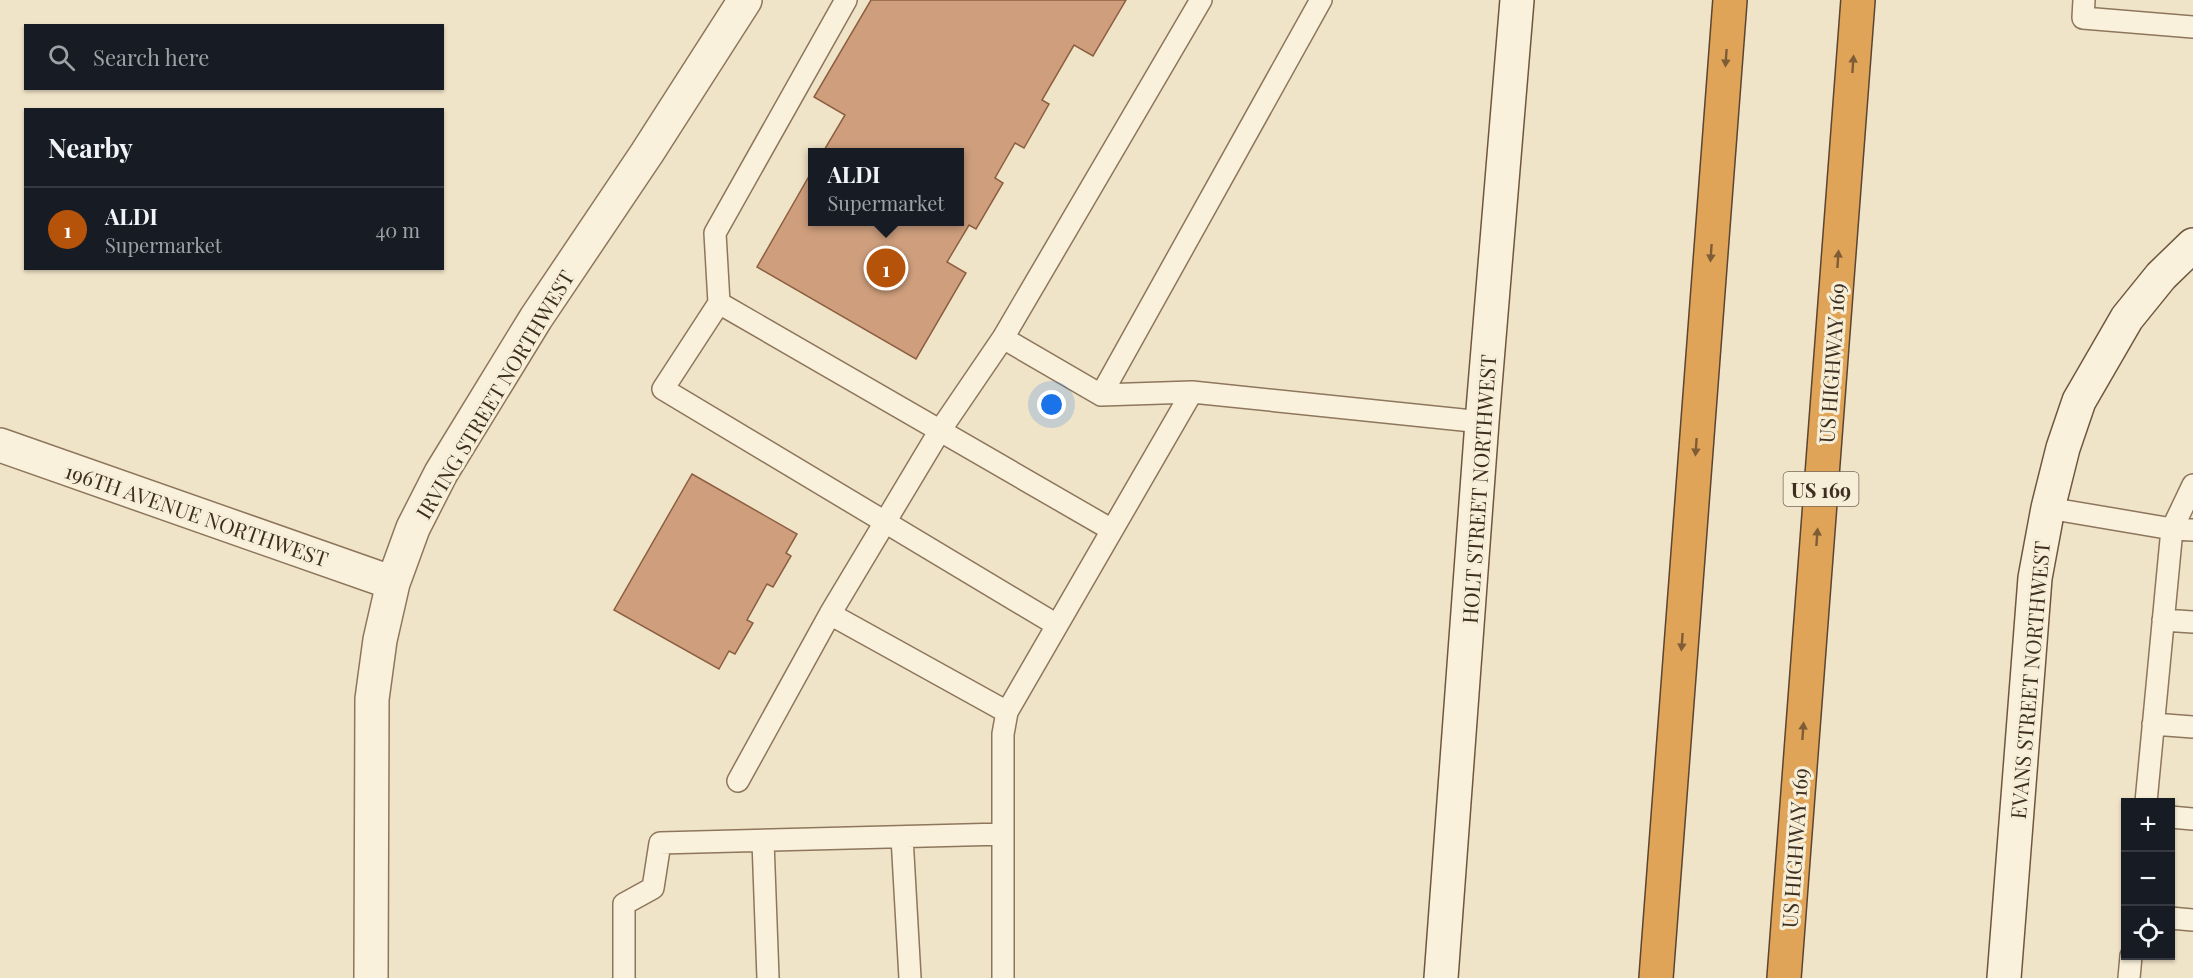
<!DOCTYPE html>
<html lang="en">
<head>
<meta charset="utf-8">
<style>
  body { margin:0; font-family:"Playfair Display",serif; background:#20242c; color:#f1f3f6 }
  .controls { position:absolute; right:18px; bottom:18px; display:grid; overflow:hidden; border-radius:0px; box-shadow:0 2px 4px #0004 }
  .controls button { width:54px; height:54px; display:grid; place-items:center; padding:0; border:0; border-bottom:2px solid #363941; background:#171b24; color:#f1f3f6; font:30px sans-serif }
  .you { position:absolute; left:1052px; top:405px; width:21px; height:21px; margin:-15px; border:4px solid #fff; border-radius:50%; background:#1a73e8; box-shadow:0 0 0 9px #1a73e833 }
  .badge { display:grid; place-items:center; width:39px; height:39px; border-radius:50%; background:#b45309; color:#fff; font-size:20px; font-weight:700 }
  .pin { position:absolute; translate:-50% -50%; border:3px solid #fff; box-shadow:0 2px 6px #0006 }
  .popup { position:absolute; left:808px; top:148px; width:156px; height:78px; box-sizing:border-box; display:grid; place-content:center; border-radius:0px; background:#171b24; filter:drop-shadow(0 2px 4px #0005); font-size:20px; white-space:nowrap; color:#9ea1a6 }
  .popup b { font-size:22px; color:#f1f3f6 }
  .popup::after { content:''; position:absolute; left:50%; top:100%; margin-left:-12px; border:12px solid transparent; border-top-color:#171b24 }
  .list { margin:0; padding:0; list-style:none }
  h2 { display:flex; justify-content:space-between; align-items:center; height:78px; margin:0; padding:0 24px; font-size:26px }
  h2 small { font-size:20px; font-weight:400; color:#9ea1a6 }
  .list li { display:grid; grid-template-columns:39px 1fr auto; gap:18px; align-items:center; box-sizing:border-box; height:84px; padding:0 24px; border-top:2px solid #363941 }
  .list b { display:block; font-size:22px; white-space:nowrap }
  .list p { margin:0; font-size:20px; white-space:nowrap; color:#9ea1a6 }
  .list em { font-size:20px; font-style:normal; color:#9ea1a6 }
  .icon { flex:none; width:33px; height:33px; fill:none; stroke:currentColor; stroke-width:2; stroke-linecap:round; stroke-linejoin:round }
  .map { position:relative; flex:none; width:2193px; height:978px; overflow:hidden }
  .search { position:absolute; background:#171b24; box-shadow:0 2px 4px #0004; left:24px; top:24px; width:420px; height:66px; display:flex; align-items:center; gap:15px; box-sizing:border-box; padding:0 21px; border-radius:0px; color:#9ea1a6; font-size:22px }
  .panel { position:absolute; background:#171b24; box-shadow:0 2px 4px #0004; left:24px; top:108px; width:420px; height:162px; border-radius:0px }
  .map>svg:first-child { display:block }
  .building { fill:#cf9f7d; stroke:#8d5f41; stroke-width:1.5 }
  .lines { fill:none; stroke-linecap:round; stroke-linejoin:round }
  .lane-casing { stroke:#8d765c; stroke-width:24 }
  .street-casing { stroke:#8d765c; stroke-width:36 }
  .secondary-casing { stroke:#6f573f; stroke-width:36 }
  .highway-casing { stroke:#5b4430; stroke-width:36 }
  .lane { stroke:#faf1dc; stroke-width:21 }
  .street { stroke:#faf1dc; stroke-width:33 }
  .secondary { stroke:#faf1dc; stroke-width:33 }
  .highway { stroke:#e0a458; stroke-width:33 }
  .oneway { fill:#7e5d36 }
  .labels { text-anchor:middle; dominant-baseline:central; stroke-width:6; stroke-linejoin:round; paint-order:stroke }
  .shield { fill:#f7eed8; stroke:#756857; stroke-width:1.5 }
  .shield-label { font-size:20px; font-weight:bold; fill:#3d2e20 }
  .street-label { font-size:21px; fill:#3d2e20; stroke:#f7eed8 }
</style>
</head>
<body>
<div class="map">
<svg width="2193" height="978" viewBox="0 0 2193 978">
  <rect width="100%" height="100%" fill="#f0e4c8"/>
  <!-- building -->
  <path class="building" d="M871,0H1126L1093,56L1074,45L1042,100L1049,104L1024,148L1015,143L995,178L1003,183L976,229L969,225L947,262L966,273L916,359L757,267L812,171V222H960V152H823L845,115L814,97Z
    M692,474L797,534L786,553L791,556L773,587L767,584L747,620L753,623L735,654L729,651L719,669L614,610Z"/>
  <g class="lines">
    <defs>
      <path id="lane" d="M846,0L715,233L719,303L663,389L1057,625
        M2084,0L2083,18L2193,27
        M719,303L1112,530
        M1003,338L1101,395L1192,392L1482,422
        M1101,395L1321,0
        M2048,508L2172,529L2193,530
        M830,614L1007,712
        M2163,620L2193,622
        M2153,724L2193,727
        M738,781L830,614L939,432L1003,338L1201,0
        M2146,802L2172,529L2193,485
        M2170,817L2193,819
        M902,837L910,978
        M763,841L768,978
        M2170,918L2193,920
        M624,978V904L653,888L660,843L1003,834
        M1003,978V734L1007,712L1192,392
        M2129,978L2131,956"/>
      <path id="street" d="M0,445L393,583
        M371,978L372,699L380,640L393,583L413,528L441,473L536,318L647,153L745,0"/>
      <path id="secondary" d="M1441,978L1482,422L1517,0
        M2004,978L2035,578L2048,508L2063,448L2079,401L2127,318L2161,276L2193,245"/>
      <path id="highway" d="M1656,978L1730,0
        M1784,978L1858,0"/>
    </defs>
    <!-- lane casing -->
    <use href="#lane" class="lane-casing"/>
    <!-- street casing -->
    <use href="#street" class="street-casing"/>
    <!-- secondary casing -->
    <use href="#secondary" class="secondary-casing"/>
    <!-- highway casing -->
    <use href="#highway" class="highway-casing"/>
    <!-- lane -->
    <use href="#lane" class="lane"/>
    <!-- street -->
    <use href="#street" class="street"/>
    <!-- secondary -->
    <use href="#secondary" class="secondary"/>
    <!-- highway -->
    <use href="#highway" class="highway"/>
  </g>
  <!-- one-way arrows -->
  <defs><path id="oneway-solid" d="M-6-.8H1V-3.2L6.5 0L1 3.2V.8H-6Z" transform="scale(1.5)"/></defs>
  <g class="oneway">
    <use href="#oneway-solid" transform="translate(1726 58) rotate(94)"/>
    <use href="#oneway-solid" transform="translate(1853 64) rotate(-86)"/>
    <use href="#oneway-solid" transform="translate(1711 253) rotate(94)"/>
    <use href="#oneway-solid" transform="translate(1838 259) rotate(-86)"/>
    <use href="#oneway-solid" transform="translate(1696 447) rotate(94)"/>
    <use href="#oneway-solid" transform="translate(1817 537) rotate(-86)"/>
    <use href="#oneway-solid" transform="translate(1682 642) rotate(94)"/>
    <use href="#oneway-solid" transform="translate(1803 731) rotate(-86)"/>
  </g>
  <g class="labels">
    <!-- shield labels -->
    <rect class="shield" x="1783.5" y="472" width="75" height="34" rx="4.5"/>
    <g class="shield-label">
      <text x="1821" y="489">US 169</text>
    </g>
    <!-- street labels -->
    <g class="street-label">
      <text transform="translate(1831 363) rotate(-86)">US HIGHWAY 169</text>
      <text transform="translate(494 394) rotate(-59)">IRVING STREET NORTHWEST</text>
      <text transform="translate(1478 489) rotate(-86)">HOLT STREET NORTHWEST</text>
      <text transform="translate(197 514) rotate(19)">196TH AVENUE NORTHWEST</text>
      <text transform="translate(2029 680) rotate(-85)">EVANS STREET NORTHWEST</text>
      <text transform="translate(1794 848) rotate(-86)">US HIGHWAY 169</text>
    </g>
  </g>
</svg>
<div class="controls">
<button>+</button>
<button>−</button>
<button><svg class="icon" aria-label="locate" viewBox="0 0 24 24"><circle cx="12" cy="12" r="6"/><path d="M12 2v4M12 18v4M2 12h4M18 12h4"/></svg></button>
</div>
<div class="you"></div>
<div class="pin badge" style="left:886px;top:268px">1</div>
<div class="popup"><b>ALDI</b>Supermarket</div>
<div class="search"><svg class="icon" aria-label="search" viewBox="0 0 24 24"><circle cx="10" cy="10" r="6"/><path d="M15 15l6 6"/></svg>Search here</div>
<section class="panel">
<h2>Nearby<small></small></h2>
<ul class="list">
<li><span class="badge">1</span><div><b>ALDI</b><p>Supermarket</p></div><em>40 m</em></li>
</ul>
</section>
</div>
</body>
</html>
